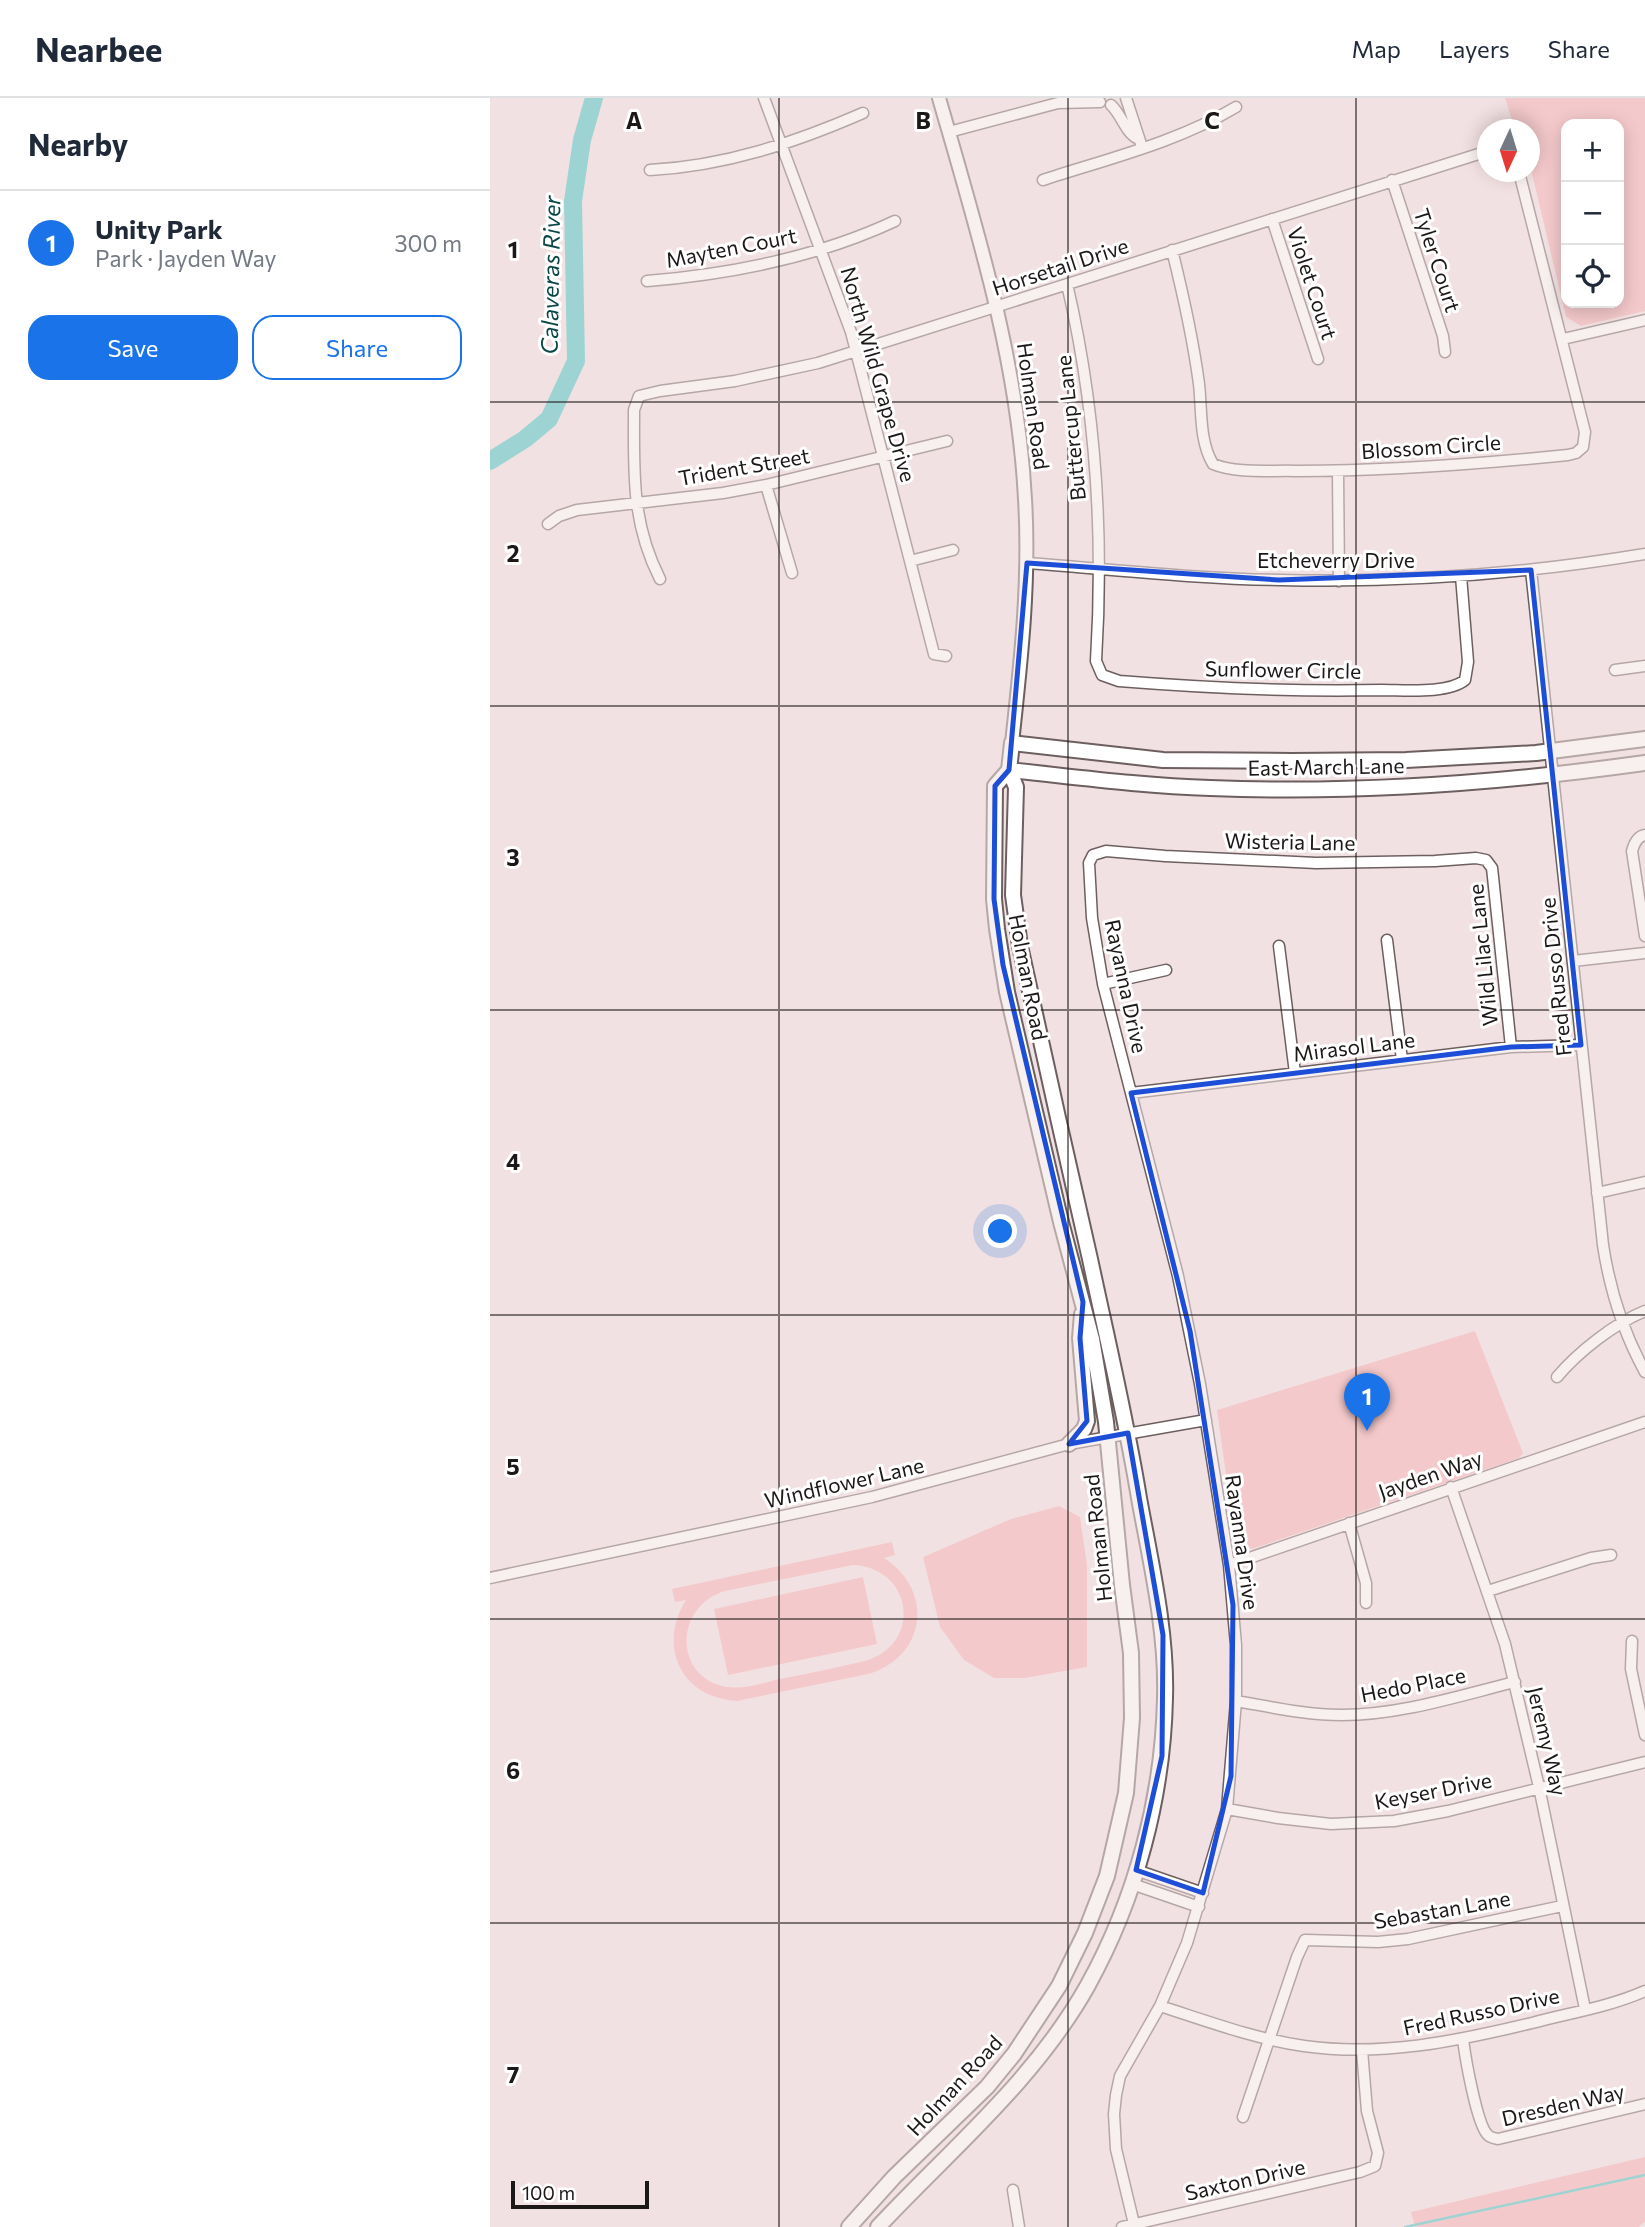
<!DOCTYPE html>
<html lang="en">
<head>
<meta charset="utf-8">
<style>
  body { margin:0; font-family:Commissioner,sans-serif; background:#f2f2f3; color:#1f2937 }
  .controls { position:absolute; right:21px; top:21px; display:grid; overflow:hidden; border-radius:14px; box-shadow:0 4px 18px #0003 }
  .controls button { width:63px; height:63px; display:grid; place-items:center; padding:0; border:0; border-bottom:2px solid #e0e1e3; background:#fff; color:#1f2937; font:35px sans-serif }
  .compass { position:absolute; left:987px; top:21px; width:63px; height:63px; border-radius:50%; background:#fff; box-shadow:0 4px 18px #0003; rotate:184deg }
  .scale { position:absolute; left:21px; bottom:18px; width:138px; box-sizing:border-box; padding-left:7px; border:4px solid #1d1818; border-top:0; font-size:19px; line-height:24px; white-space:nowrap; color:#1d1818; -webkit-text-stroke:5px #fff; paint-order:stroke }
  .you { position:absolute; left:511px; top:1134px; width:24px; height:24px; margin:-18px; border:5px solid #fff; border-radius:50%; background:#1a73e8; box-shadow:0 0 0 10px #1a73e833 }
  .badge { display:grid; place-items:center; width:46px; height:46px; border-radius:50%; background:#1a73e8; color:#fff; font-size:23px; font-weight:700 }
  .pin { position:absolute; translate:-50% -58px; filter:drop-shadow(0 2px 4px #0008) }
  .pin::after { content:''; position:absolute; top:37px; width:24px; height:21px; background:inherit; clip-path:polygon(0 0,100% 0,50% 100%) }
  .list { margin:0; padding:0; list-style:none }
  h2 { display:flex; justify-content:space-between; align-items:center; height:91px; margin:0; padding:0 28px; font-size:30px }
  h2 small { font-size:23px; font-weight:400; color:#747a83 }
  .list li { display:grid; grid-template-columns:46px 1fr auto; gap:21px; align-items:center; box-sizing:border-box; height:105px; padding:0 28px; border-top:2px solid #e0e1e3 }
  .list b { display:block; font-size:26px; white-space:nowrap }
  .list p { margin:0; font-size:23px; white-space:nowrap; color:#747a83 }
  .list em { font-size:23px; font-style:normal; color:#747a83 }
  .actions { display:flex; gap:14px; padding:21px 28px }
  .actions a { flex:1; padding:16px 0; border:2px solid #1a73e8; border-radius:21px; text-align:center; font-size:24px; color:#1a73e8 }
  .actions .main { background:#1a73e8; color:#fff }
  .icon { flex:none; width:38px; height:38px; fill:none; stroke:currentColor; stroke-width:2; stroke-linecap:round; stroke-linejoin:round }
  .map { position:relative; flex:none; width:1155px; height:2129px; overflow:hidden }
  header { display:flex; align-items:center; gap:42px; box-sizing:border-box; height:98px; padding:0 35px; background:#fff; border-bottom:2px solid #e0e1e3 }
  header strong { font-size:33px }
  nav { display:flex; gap:38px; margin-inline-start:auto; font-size:24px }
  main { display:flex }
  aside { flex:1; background:#fff }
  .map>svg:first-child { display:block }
  .green { fill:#f7abaf; fill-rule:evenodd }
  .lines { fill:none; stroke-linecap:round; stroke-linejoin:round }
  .stream { stroke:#35c3c0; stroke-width:2.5 }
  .river { stroke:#35c3c0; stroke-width:18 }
  .minor-casing { stroke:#6d5f5f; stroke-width:13 }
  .tertiary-casing { stroke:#6d5f5f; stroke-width:16 }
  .secondary-casing { stroke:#6d5f5f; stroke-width:18 }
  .minor { stroke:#fff; stroke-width:10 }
  .tertiary { stroke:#fff; stroke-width:12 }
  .secondary { stroke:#fff; stroke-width:14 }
  .marked { fill:none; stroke:#1d4ed8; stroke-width:5; stroke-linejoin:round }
  .grid { fill:none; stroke:#1d1818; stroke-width:2; stroke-opacity:0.55 }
  .labels { text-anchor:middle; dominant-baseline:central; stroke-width:6; stroke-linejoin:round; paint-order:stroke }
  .street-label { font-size:21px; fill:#1d1818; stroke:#fff }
  .water-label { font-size:23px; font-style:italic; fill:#084746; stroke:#fff }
  .grid-label { font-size:23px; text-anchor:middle; font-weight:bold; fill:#1d1818; stroke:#fff; stroke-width:6; stroke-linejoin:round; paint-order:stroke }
</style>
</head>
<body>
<header>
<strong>Nearbee</strong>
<nav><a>Map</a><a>Layers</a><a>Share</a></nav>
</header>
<main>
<aside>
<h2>Nearby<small></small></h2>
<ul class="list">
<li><span class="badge">1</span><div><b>Unity Park</b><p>Park · Jayden Way</p></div><em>300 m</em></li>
</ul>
<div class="actions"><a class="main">Save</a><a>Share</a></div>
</aside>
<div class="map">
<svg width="1155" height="2129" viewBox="0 0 1155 2129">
  <rect width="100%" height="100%" fill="#f2e1e2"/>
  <!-- green -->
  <path class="green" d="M1015,0H1155V213L1091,228L1076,219L1040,67V32L1025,31ZM1076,26H1129V205H1076Z
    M985,1233L1033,1355L1029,1360L762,1451L745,1441L727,1312Z
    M569,1408L590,1419L597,1467V1569L535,1580H504L474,1562L450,1529L433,1459L521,1421Z
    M402,1444L405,1457L394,1460C445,1493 436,1559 378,1576L247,1603C191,1600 167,1548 196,1502L185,1504L182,1491ZM363,1467C423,1470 433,1546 375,1563C345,1570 315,1576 285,1582C270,1586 253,1591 237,1589C183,1580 184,1508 235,1493Z
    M373,1479L387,1546L238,1577L224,1511Z
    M1155,2059V2124L1148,2129H925L921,2114Z"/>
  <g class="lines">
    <!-- stream -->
    <path class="stream" d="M915,2129L1155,2077"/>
    <!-- river -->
    <path class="river" d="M0,363L35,341L59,321L86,263L83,103L92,42L104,0"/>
    <defs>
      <path id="minor" d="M274,0L361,234L444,556L456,558
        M636,0L652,49
        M621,7C631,16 636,35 647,40
        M459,34L568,5L610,4
        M160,72C235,68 304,45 373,15
        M553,82C617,61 688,44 746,9
        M902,82L953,238L955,254
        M782,121L828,261
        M682,152C693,196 703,241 709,286C712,312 709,343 723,366C747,376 781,372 807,373C898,373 988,366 1078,357L1086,355L1093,349L1095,334L1029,74
        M157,183C242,176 328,159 405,123
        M577,186C606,310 614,435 606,563L612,577L629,583C717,590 804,594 892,592C915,592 958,596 975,582L978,564L971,478
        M1073,241L1155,222
        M848,373L849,483
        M276,387L302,475
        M58,426L69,418L87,412L233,395L276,387L457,343
        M420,463L463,452
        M537,465C621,471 706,481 791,482C913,485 1034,476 1155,456
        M1041,472L1113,1147C1120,1193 1133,1234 1155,1274
        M170,481C141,424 144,374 144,312L149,298L170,293L245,283L328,265L998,53
        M1125,572L1155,568
        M1155,737C1147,738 1144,746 1142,753L1155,838
        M897,842L912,962
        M789,848L805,975
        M1083,863L1155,855
        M613,886L676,872
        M641,995L1021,949L1091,947
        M1107,1095L1155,1084
        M1067,1279C1088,1254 1125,1225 1155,1213
        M961,1389L1015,1546L1049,1689L1095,1911
        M859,1425L876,1485V1505
        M739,1467L1155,1324
        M0,1480L382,1399L579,1346L716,1322
        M998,1493L1101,1460L1121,1457
        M1142,1543L1141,1571L1155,1637
        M746,1603C781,1609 816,1617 852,1617C910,1617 968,1598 1025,1584
        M737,1711L788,1720L841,1726L904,1723L958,1713L1155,1664
        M646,1772L713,1795
        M642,1786L709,1809
        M670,1908C717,1923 765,1941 814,1948C892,1959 967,1943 1042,1925C1079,1915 1119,1909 1155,1893
        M973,1941C975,1958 987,2028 998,2037C1000,2040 1005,2040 1008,2041L1155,2006
        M753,2019L807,1859L815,1842L888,1844L918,1841L1072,1808
        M523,2092L529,2129
        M644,2126L626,2051L624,2016L626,1997L630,1978L670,1908L697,1845L737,1711L746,1603V1547L739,1467L710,1286L688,1178L613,886L602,820L599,765L603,757L616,753L675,758L826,765L945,763L986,760L996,762L1002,770L1003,779L1021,949
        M632,2129L870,2074L885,2068L888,2055L877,2013L872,1952"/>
      <path id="tertiary" d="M449,0C487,132 528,263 535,401C540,483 531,563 522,645"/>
      <path id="secondary" d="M519,672C586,679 653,688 720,690C865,696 1012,685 1155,665
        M579,1346L594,1331L597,1323L590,1240L592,1216
        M359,2129L404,2079L497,1989L524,1956L569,1888L595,1835L617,1778L636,1695L642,1620L641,1555L632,1487L616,1324L602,1241L571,1124L517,894L507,831L504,801L505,688L519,672L522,645L673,662L802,663L916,662L1046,655L1155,641
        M388,2129C461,2051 545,1982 598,1887C646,1800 673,1699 675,1600C677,1533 661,1466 649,1400C636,1320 617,1241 600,1161C576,1057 553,952 530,848L523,797L526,689L519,672"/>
    </defs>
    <!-- minor casing -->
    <use href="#minor" class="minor-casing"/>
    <!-- tertiary casing -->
    <use href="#tertiary" class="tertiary-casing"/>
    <!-- secondary casing -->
    <use href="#secondary" class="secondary-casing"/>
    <!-- minor -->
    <use href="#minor" class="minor"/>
    <!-- tertiary -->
    <use href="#tertiary" class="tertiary"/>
    <!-- secondary -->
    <use href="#secondary" class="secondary"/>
  </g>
  <!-- marked area -->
  <path d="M0 0H1155V2129H0ZM537,465L789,482L1041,472L1091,947L1021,949L641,995L700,1233L743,1507L741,1678L713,1795L646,1772L672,1658L673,1537L638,1335L579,1346L597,1323L590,1240L593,1204L513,867L504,801L505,688L519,672Z" fill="#f2e1e2" fill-opacity=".55" fill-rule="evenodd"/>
  <path class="marked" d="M537,465L789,482L1041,472L1091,947L1021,949L641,995L700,1233L743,1507L741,1678L713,1795L646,1772L672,1658L673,1537L638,1335L579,1346L597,1323L590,1240L593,1204L513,867L504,801L505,688L519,672Z"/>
  <!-- grid -->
  <path class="grid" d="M289,0V2129M578,0V2129M866,0V2129M0,304H1155M0,608H1155M0,912H1155M0,1217H1155M0,1521H1155M0,1825H1155"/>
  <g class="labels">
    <!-- street labels -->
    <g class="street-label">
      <text transform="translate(241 149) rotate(-11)">Mayten Court</text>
      <text transform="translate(948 162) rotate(72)">Tyler Court</text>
      <text transform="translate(570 168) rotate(-18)">Horsetail Drive</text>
      <text transform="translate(823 185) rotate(72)">Violet Court</text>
      <text transform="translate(389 276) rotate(74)">North Wild Grape Drive</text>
      <text transform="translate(544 308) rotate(82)">Holman Road</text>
      <text transform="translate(580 330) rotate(-96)">Buttercup Lane</text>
      <text transform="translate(941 348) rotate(-4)">Blossom Circle</text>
      <text transform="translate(254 368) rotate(-10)">Trident Street</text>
      <text x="846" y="461">Etcheverry Drive</text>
      <text transform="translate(793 571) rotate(1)">Sunflower Circle</text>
      <text transform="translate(836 668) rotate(-1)">East March Lane</text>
      <text transform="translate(800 743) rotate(1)">Wisteria Lane</text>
      <text transform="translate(992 857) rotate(-96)">Wild Lilac Lane</text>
      <text transform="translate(539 879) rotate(79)">Holman Road</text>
      <text transform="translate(1065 879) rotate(-96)">Fred Russo Drive</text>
      <text transform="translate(637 888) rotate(78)">Rayanna Drive</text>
      <text transform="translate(864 948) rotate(-7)">Mirasol Lane</text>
      <text transform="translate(940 1376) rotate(-19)">Jayden Way</text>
      <text transform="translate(354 1384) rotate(-13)">Windflower Lane</text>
      <text transform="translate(607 1440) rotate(-96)">Holman Road</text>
      <text transform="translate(753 1444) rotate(82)">Rayanna Drive</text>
      <text transform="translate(923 1586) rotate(-11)">Hedo Place</text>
      <text transform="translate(1058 1643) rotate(77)">Jeremy Way</text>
      <text transform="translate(943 1692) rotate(-11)">Keyser Drive</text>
      <text transform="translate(952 1811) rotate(-10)">Sebastan Lane</text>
      <text transform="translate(991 1913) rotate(-12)">Fred Russo Drive</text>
      <text transform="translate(464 1987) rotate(-47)">Holman Road</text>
      <text transform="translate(1073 2006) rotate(-13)">Dresden Way</text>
      <text transform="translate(755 2081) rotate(-13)">Saxton Drive</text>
    </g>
    <!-- water labels -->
    <g class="water-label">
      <text transform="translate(60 177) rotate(-89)">Calaveras River</text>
    </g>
  </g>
  <g class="grid-label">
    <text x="144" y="31">A</text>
    <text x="433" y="31">B</text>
    <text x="722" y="31">C</text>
    <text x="23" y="160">1</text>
    <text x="23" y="464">2</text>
    <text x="23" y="768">3</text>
    <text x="23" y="1072">4</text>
    <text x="23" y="1377">5</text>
    <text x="23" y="1681">6</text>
    <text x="23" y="1985">7</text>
  </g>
</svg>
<div class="controls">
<button>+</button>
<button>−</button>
<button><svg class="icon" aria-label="locate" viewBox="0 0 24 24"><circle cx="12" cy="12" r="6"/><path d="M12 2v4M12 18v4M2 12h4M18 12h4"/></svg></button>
</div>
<svg class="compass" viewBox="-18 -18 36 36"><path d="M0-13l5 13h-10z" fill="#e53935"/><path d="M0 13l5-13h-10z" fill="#747a83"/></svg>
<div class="scale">100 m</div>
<div class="you"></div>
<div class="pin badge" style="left:877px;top:1333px">1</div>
</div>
</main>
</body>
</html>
